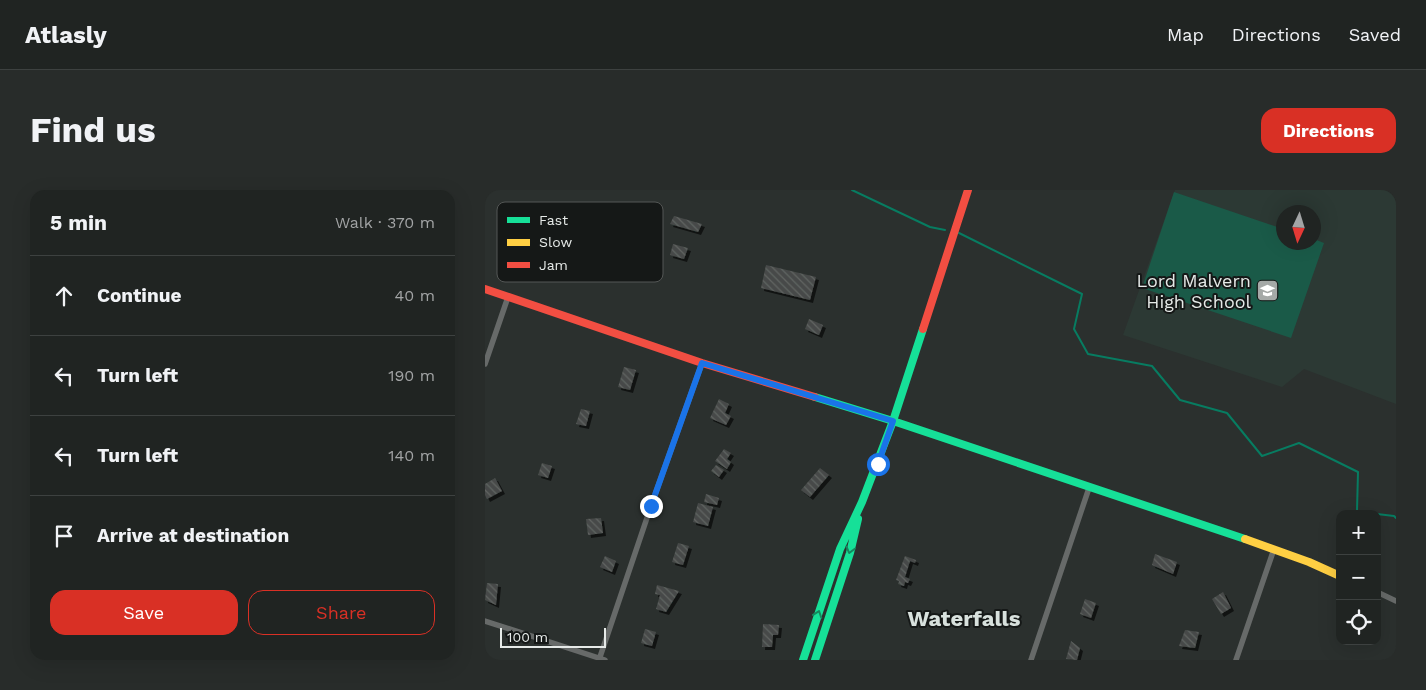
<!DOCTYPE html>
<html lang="en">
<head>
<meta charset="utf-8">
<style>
  body { margin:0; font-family:"Work Sans",sans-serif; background:#282c2a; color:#f1f3f6 }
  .controls { position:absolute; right:15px; bottom:15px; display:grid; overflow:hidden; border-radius:10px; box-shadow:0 5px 20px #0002 }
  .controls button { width:45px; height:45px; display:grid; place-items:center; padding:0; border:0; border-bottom:1px solid #3d4140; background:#202422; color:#f1f3f6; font:25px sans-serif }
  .compass { position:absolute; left:791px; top:15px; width:45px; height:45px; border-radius:50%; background:#202422; box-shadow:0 5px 20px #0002; rotate:184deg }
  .scale { position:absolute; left:15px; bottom:12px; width:106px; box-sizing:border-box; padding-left:5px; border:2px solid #e6eae8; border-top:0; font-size:14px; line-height:18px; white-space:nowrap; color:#e6eae8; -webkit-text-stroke:4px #151817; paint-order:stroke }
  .stop { position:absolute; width:15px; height:15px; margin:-11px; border:4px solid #1a73e8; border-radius:50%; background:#fff }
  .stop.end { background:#1a73e8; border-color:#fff; box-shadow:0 1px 5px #0008 }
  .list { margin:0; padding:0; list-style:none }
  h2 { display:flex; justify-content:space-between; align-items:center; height:65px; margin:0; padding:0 20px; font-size:21px }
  h2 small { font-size:16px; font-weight:400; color:#a2a4a5 }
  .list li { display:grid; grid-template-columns:32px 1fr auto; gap:15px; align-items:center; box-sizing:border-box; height:80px; padding:0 20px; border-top:1px solid #3d4140 }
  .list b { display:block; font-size:19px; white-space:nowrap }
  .list em { font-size:16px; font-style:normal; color:#a2a4a5 }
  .actions { display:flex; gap:10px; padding:15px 20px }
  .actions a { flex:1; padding:11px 0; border:1px solid #d93025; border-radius:15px; text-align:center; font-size:18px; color:#d93025 }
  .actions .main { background:#d93025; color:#fff }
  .icon { flex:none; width:28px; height:28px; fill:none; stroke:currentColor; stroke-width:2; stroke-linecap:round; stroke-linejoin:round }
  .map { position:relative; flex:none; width:911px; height:470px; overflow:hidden; border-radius:15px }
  header { display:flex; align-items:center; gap:30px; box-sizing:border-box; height:70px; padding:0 25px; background:#202422; border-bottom:1px solid #3d4140 }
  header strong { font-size:24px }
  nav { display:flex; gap:28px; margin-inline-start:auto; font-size:18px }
  .intro { display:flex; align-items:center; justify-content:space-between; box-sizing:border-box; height:120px; padding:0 30px }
  h1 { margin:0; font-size:35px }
  .button { padding:12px 22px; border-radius:15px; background:#d93025; color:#fff; font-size:18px; font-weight:700 }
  main { display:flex; gap:30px; padding:0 30px }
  aside { flex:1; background:#202422; border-radius:15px; box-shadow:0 5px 20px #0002 }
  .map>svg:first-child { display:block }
  .built { fill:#2c3934; fill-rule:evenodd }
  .park { fill:#1a5a48 }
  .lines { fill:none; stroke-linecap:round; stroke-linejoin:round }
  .stream { stroke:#077c61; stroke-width:2 }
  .building { fill:url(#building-back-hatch); filter:url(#shadow) }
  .street { stroke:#676a69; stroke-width:5.5 }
  .fast { stroke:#16e098; stroke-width:8 }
  .slow { stroke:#ffcf43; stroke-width:8 }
  .jam { stroke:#f24e42; stroke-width:8 }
  .oneway { stroke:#16865e }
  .route { stroke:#1a73e8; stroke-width:6 }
  .labels { text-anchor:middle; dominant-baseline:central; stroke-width:4; stroke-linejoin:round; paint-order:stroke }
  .poi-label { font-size:18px; fill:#e6eae8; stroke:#151817; text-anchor:end }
  .district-label { font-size:22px; font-weight:bold; fill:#d8e1dd; stroke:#151817 }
  .key { fill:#151817; stroke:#545756; stroke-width:1 }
  .key-label { font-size:14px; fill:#e6eae8 }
</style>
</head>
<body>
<header>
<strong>Atlasly</strong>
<nav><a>Map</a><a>Directions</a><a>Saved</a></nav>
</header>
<div class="intro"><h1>Find us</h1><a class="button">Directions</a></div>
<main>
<aside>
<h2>5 min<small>Walk · 370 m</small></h2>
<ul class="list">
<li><svg class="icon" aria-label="ahead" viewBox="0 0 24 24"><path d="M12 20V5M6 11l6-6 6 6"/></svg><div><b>Continue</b></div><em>40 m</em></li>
<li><svg class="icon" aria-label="left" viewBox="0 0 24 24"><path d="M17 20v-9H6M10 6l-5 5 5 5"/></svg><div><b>Turn left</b></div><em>190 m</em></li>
<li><svg class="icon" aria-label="left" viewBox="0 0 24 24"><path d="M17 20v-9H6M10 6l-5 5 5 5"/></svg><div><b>Turn left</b></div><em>140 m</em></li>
<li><svg class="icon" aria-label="arrive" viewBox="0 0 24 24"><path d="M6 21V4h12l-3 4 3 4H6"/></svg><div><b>Arrive at destination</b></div></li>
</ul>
<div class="actions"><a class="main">Save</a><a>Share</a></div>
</aside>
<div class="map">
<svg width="911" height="470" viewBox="0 0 911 470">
  <defs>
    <pattern id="building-back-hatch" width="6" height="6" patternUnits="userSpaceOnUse" patternTransform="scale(1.25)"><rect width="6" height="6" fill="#464a48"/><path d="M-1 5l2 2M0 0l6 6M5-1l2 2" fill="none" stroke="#616462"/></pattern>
    <filter id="shadow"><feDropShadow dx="3" dy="3" stdDeviation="0" flood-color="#0009"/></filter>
  </defs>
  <rect width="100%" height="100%" fill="#2b302e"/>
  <!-- built -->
  <path class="built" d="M690,0H911V214L819,179L797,197L638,145ZM798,22H828V52H798Z"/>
  <!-- park -->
  <path class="park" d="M689,2L798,39V52H828L829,49L839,53L806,148L657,98Z"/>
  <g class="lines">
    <!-- stream -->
    <path class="stream" d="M367,0L445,37L460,40
      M472,42L597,104L589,139L603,164L667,176L695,210L742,223L777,266L814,253L873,282L872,321L890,324
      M892,324L909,326L911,328"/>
  </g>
  <!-- building -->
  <path class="building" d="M189,26L217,34L213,42L185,34Z
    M188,54L203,58L199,69L185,65Z
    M281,75L331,87L325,110L276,98Z
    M324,129L338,135L334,145L320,139Z
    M139,177L151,180L145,200L133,197Z
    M234,209L244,214L240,223L246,226L241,235L225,228Z
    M96,219L105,221L101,236L91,234Z
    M239,259L246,263L242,269L246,272L242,279L230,271Z
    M57,273L67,276L63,288L53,285Z
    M231,275L239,280L234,287L226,281Z
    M335,278L344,285L325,307L316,300Z
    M10,288L17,301L2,309L0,305V294Z
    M221,304L234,308L232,315L219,312Z
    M213,313L228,317L223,336L208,332Z
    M116,328L118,343L103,345L101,329Z
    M193,353L204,356L198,375L187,372Z
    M670,364L692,372L688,384L667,375Z
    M120,366L131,371L127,382L115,377Z
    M420,366L431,370L430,373L425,371L420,387L425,389L423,393L420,392L419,396L413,394L414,391L411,390Z
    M2,393L13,394L11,415L0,410Z
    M172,395L194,401L181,422L171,419L175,405L170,404Z
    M738,402L746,418L736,424L727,409Z
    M600,409L611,413L606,428L595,424Z
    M278,434L294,435L293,445H288L287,457H277Z
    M160,439L171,442L167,456L156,453Z
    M700,440L714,442L710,458L694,456Z
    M586,451L595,458L592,470L581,469Z"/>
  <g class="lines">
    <!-- street -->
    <path class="street" d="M0,174L23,107
      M892,402L911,411
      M0,431L120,470
      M114,470L166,316L217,173
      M546,470L604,298
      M751,470L789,359"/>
    <!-- fast -->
    <path class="fast" d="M330,207L408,231L760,349
      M318,470L355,359L377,312L408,231L438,139
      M330,470L365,363L373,329"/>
    <!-- slow -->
    <path class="slow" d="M760,349L824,372L855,386"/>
    <!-- jam -->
    <path class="jam" d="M0,99L217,173L330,207
      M438,139L483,0"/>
  </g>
  <!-- one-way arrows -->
  <defs><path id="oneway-chevron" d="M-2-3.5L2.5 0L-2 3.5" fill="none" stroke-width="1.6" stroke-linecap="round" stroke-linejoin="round" transform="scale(1.25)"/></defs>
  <g class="oneway">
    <use href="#oneway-chevron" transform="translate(365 360) rotate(105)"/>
    <use href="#oneway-chevron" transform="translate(333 424) rotate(-71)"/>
  </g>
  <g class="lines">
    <!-- route -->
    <path class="route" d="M166,316L217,173L408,231L393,274"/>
  </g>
  <!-- icons -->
  <defs>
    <symbol id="school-square" viewBox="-11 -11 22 22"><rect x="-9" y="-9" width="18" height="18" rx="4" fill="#a5a9a7" stroke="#151817"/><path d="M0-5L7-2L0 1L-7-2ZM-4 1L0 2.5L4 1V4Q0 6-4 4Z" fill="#fff"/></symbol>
  </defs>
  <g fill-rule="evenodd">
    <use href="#school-square" x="770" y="88" width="25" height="25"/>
  </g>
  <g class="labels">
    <!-- poi labels -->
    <g class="poi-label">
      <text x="766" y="90">Lord Malvern<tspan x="766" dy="21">High School</tspan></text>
    </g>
    <!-- district labels -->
    <g class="district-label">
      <text x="479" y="428">Waterfalls</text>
    </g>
  </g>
  <!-- legend -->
  <rect x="12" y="12" width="166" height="80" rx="8" class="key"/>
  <rect x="22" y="27" width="23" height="6" fill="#16e098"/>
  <rect x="22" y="49" width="23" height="7" fill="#ffcf43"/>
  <rect x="22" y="72" width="23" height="6" fill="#f24e42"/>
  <g class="key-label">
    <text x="54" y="35">Fast</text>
    <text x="54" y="57">Slow</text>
    <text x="54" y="80">Jam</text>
  </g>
</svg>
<div class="controls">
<button>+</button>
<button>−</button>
<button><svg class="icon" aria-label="locate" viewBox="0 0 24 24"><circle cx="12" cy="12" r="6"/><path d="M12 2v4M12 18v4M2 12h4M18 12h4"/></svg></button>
</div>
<svg class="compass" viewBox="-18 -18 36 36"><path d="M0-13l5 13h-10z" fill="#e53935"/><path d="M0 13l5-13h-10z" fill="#a2a4a5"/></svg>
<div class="scale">100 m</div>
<div class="stop" style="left:393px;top:274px"></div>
<div class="stop end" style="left:166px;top:316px"></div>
</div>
</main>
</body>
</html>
